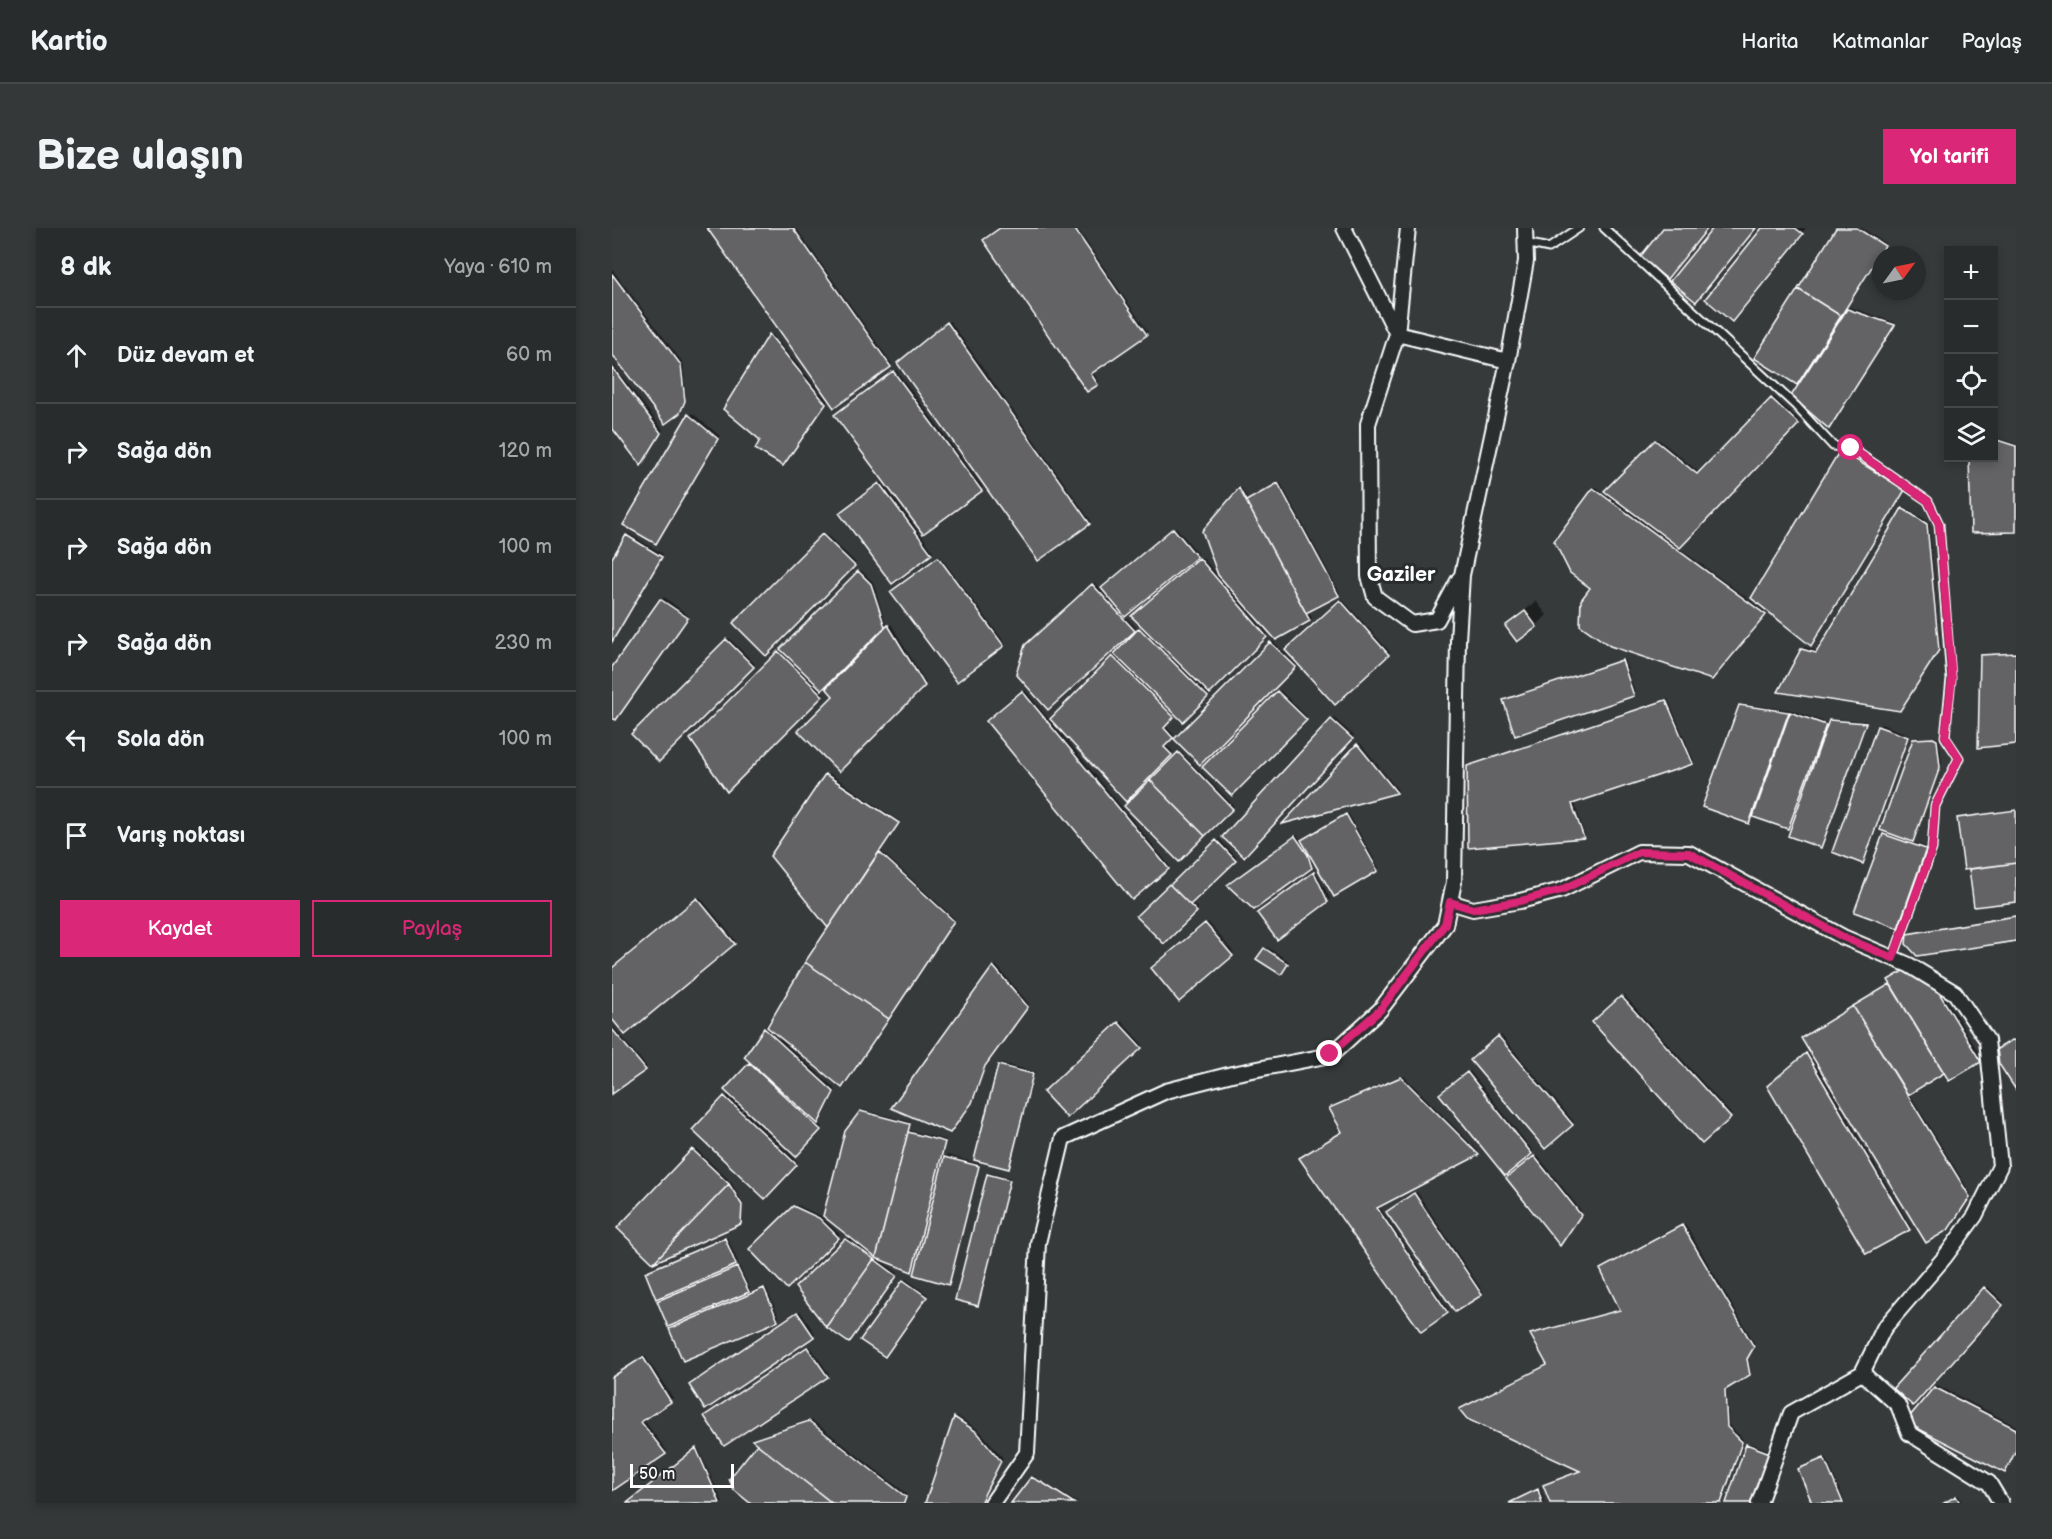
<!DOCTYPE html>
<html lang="tr">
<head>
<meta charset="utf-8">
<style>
  body { margin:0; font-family:"Balsamiq Sans",sans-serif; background:#353838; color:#f1f3f6 }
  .controls { position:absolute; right:18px; top:18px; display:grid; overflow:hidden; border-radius:0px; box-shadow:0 3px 9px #0003 }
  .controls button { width:54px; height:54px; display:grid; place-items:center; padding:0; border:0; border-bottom:2px solid #454848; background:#292c2c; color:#f1f3f6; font:30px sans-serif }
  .compass { position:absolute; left:1260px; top:18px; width:54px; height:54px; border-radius:50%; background:#292c2c; box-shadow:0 3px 9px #0003; rotate:57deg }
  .scale { position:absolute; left:18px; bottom:15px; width:104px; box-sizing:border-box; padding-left:6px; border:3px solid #fff; border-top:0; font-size:16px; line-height:21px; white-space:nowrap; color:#fff; -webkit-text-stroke:4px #2a2d2e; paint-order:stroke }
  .stop { position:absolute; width:18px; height:18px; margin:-14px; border:4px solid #db2777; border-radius:50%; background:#fff }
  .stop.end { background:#db2777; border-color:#fff; box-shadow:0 2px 6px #0008 }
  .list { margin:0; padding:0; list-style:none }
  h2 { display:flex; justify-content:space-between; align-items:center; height:78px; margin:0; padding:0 24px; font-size:26px }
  h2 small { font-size:20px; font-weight:400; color:#a5a7a9 }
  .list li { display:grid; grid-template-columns:39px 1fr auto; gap:18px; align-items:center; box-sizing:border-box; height:96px; padding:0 24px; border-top:2px solid #454848 }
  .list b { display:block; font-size:22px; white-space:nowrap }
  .list em { font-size:20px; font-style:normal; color:#a5a7a9 }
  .actions { display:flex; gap:12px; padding:18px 24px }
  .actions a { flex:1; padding:14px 0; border:2px solid #db2777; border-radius:0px; text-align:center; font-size:21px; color:#db2777 }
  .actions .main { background:#db2777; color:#fff }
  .icon { flex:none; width:33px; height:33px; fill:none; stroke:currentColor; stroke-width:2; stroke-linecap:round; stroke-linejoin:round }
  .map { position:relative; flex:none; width:1404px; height:1275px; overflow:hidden; border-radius:0px }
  header { display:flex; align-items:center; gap:36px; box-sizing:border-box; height:84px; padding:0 30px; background:#292c2c; border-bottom:2px solid #454848 }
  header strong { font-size:28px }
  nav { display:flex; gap:33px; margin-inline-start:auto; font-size:21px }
  .intro { display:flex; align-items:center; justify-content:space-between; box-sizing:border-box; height:144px; padding:0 36px }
  h1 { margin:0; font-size:42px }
  .button { padding:15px 27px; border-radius:0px; background:#db2777; color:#fff; font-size:21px; font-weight:700 }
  main { display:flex; gap:36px; padding:0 36px }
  aside { flex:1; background:#292c2c; border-radius:0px; box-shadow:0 3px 9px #0003 }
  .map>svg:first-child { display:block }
  .shadow { fill:#0007 }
  .building { fill:#636465; stroke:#fff; stroke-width:1.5 }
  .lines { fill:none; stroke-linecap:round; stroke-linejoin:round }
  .lane-casing { stroke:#fff; stroke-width:11 }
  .street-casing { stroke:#fff; stroke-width:18 }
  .lane { stroke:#2a2d2e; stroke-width:7 }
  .street { stroke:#2a2d2e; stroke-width:14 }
  .route { stroke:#db2777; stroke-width:8 }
  .labels { text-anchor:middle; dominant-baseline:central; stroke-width:6; stroke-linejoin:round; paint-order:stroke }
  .quarter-label { font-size:21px; font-weight:bold; fill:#fff; stroke:#2a2d2e }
</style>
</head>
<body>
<header>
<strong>Kartio</strong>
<nav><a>Harita</a><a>Katmanlar</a><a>Paylaş</a></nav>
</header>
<div class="intro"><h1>Bize ulaşın</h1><a class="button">Yol tarifi</a></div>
<main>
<aside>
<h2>8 dk<small>Yaya · 610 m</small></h2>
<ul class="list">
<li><svg class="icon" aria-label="ahead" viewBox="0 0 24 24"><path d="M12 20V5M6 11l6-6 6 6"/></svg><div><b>Düz devam et</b></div><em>60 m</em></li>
<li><svg class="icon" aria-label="right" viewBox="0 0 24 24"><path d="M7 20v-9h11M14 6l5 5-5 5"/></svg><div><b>Sağa dön</b></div><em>120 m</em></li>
<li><svg class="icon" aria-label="right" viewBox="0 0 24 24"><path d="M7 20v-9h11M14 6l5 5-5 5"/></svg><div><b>Sağa dön</b></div><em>100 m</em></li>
<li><svg class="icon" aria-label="right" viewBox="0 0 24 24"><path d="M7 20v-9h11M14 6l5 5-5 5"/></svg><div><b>Sağa dön</b></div><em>230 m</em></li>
<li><svg class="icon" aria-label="left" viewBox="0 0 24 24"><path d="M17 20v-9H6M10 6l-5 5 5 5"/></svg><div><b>Sola dön</b></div><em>100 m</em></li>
<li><svg class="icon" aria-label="arrive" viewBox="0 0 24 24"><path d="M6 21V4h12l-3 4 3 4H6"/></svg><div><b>Varış noktası</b></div></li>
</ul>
<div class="actions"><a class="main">Kaydet</a><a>Paylaş</a></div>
</aside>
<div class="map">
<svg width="1404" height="1275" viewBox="0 0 1404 1275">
  <rect width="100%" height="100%" fill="#373a3b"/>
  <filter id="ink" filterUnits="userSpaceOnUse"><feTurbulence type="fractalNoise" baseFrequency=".0167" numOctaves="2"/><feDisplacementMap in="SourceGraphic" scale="12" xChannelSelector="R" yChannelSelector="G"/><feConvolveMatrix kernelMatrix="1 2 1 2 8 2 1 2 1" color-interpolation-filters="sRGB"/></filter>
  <g filter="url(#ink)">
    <!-- shadow -->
    <path class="shadow" d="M97,0H184L280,136L278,138Z
      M389,0H465L536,104L480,143L487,153L475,162Z
      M1152,0H1194L1120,92Z
      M1226,0H1250L1274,16L1186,154Z
      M0,41L71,135L74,169L69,181L0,124Z
      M1238,79L1284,95L1219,197L1236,82Z
      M338,93L479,293L477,295L289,133Z
      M160,106L216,173L172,234L150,211Z
      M0,135L51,202L31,235L0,197Z
      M284,142L371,259L369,261L226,185Z
      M1162,169L1188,193L1067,320L1154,384L1231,221L1294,259L1201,414L1156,382L1102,448L980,359L982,261L984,259L1017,283L1019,281L994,263L1046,211L1088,245Z
      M80,185L108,208L46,312L13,296Z
      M1382,209L1404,216V303L1361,304L1358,230H1382Z
      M270,254L321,323L280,354L231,283Z
      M668,254L728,365L696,382L700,390L698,392L664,410L632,374L630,376L656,406L571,492L564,486L553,497L562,507L553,516L561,524L514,572L445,496L443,498L558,638L521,670L376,493L413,462L438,493L531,398L521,388L590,329L609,351L592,303L628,261L629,259L636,272Z
      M1293,279L1317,294L1328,419L1290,479L1190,422L1193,419L1206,423Z
      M564,299L586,326L513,388L524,400L436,480L415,418L483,355L490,362Z
      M213,305L244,335L154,426L123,395Z
      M17,306L51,326L0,413V333Z
      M328,328L393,415L391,417L282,362Z
      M249,342L261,354L275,400L279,396L314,455L227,542L223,468L249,426L247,425L208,462L212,465L115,562L80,511Z
      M52,369L77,388L6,488H0V441Z
      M730,371L778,424L723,475L687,435L588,535L564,511L661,413L678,430L680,428L675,422Z
      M924,373L935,387L924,398H895Z
      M117,410L143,436L47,532L21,506Z
      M1404,423V515L1370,428Z
      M1012,431L1023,464L1021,466L893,472Z
      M668,462L695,489L620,566L592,539Z
      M1056,471L1082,533L962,574L973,607L971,609L856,539Z
      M1130,476L1180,482L1215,495L1176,600L1140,587L1136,594L1128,478Z
      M722,490L742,508L632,626L612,609Z
      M1221,491L1255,493L1209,619L1219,493Z
      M1269,496L1298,507L1251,634L1222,623Z
      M1305,509L1327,510L1330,536L1300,614L1315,619L1287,696L1272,607Z
      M748,515L786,562L785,563L747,516Z
      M569,524L622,578L567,632L514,578Z
      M217,545L287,593L268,622L343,691L232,856L174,812L172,814L224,862L206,895L210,899L184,927L122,869L120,871L186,934L153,969L83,902L117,866L114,862L140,834L134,828L218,699L160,628Z
      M1404,581V672L1358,639L1347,591Z
      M736,585L767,640L765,642L722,667L699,629L701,636L699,639L619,655L685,607L690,613Z
      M607,611L625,630L579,674L586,681L552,714L526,688Z
      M704,643L718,671L716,673L649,684Z
      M88,669L124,713L13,804L0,789V741Z
      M1404,687V711L1297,707L1299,705Z
      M596,694L622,725L567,771L541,740Z
      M655,719L677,733L671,743L653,721Z
      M384,737L417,776L375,834L362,871L340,901L281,880Z
      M1279,755L1328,761L1370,830L1333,843L1297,865L1359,966L1338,998L1208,839L1206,840L1299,999L1297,1001L1157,859L1199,823L1193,808Z
      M1012,767L1120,887L1090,914L982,794Z
      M509,793L531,817L455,888L433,864Z
      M0,797L35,839L0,864Z
      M889,807L962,894L933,918L860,832Z
      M389,835L423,844L396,939L387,837Z
      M858,843L921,923L893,946L831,864Z
      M792,848L867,924L766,977L837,1082L810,1102L731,904L718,880Z
      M251,882L299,894L297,902L334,912L301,1040L299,1042L265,1030L286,1045L238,1111L185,1059L238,1008Z
      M83,920L119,954L131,975L130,992L128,995L7,1000Z
      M335,927L368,936L336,1055L333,929Z
      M925,927L970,984L950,1014L898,948Z
      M378,945L399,950L366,1076L376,947Z
      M805,964L871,1064L869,1066L778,982Z
      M185,977L209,988L228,1007L175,1059L139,1021Z
      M1073,996L1143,1116L1136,1128L1139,1144L1114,1160L1117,1197L1131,1211L1109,1275H940L933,1257L970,1242L851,1179L937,1136L920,1106L922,1105L1009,1081L989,1041Z
      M115,1009L126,1034L124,1036L45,1070L34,1045L36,1042Z
      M127,1038L138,1061L136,1063L49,1071Z
      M294,1051L316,1067L275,1125L292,1053Z
      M1375,1058L1392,1074L1300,1176L1283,1160Z
      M154,1059L167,1089L165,1091L61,1099Z
      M188,1083L203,1106L201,1108L81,1155Z
      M198,1118L217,1146L215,1148L96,1186Z
      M33,1128L61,1170L31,1191L55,1223L0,1261V1150Z
      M1325,1157L1404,1198V1222L1299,1188Z
      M345,1188L367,1202L391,1230L368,1275H315Z
      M200,1192L295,1266L292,1275H141L119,1251L147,1216L142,1212Z
      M1138,1215L1159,1223L1141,1275H1115Z
      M86,1220L111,1275H17Z
      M1214,1229L1233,1275H1202L1190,1240Z
      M422,1248L466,1275H401Z
      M928,1260L933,1275H897Z
      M1346,1267L1351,1275H1333Z"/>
    <!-- building -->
    <path class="building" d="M95,0H181L279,139L222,180Z
      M388,0H462L535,107L479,146L486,157L475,164L371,12Z
      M1051,0H1096L1055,51L1028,29Z
      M1101,0H1144L1084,74L1058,53Z
      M1150,0H1183L1191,6L1120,94L1093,71Z
      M1224,0H1245L1273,18L1229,88L1186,61Z
      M0,46L69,137L73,173L68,185L53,196L0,126Z
      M1186,61L1229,88L1185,157L1142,130Z
      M1235,81L1283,97L1217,201L1179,168Z
      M335,94L478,296L426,333L285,135Z
      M157,106L214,176L171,238L143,221L148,212L111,181Z
      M0,139L49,205L29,238L0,200Z
      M281,143L370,263L311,306L222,187Z
      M1159,170L1187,196L1068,320L992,263L1043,212L1085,246Z
      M76,186L106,211L44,316L11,297Z
      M1382,211L1404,218V304L1359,305L1357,230H1382Z
      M1228,222L1293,262L1199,418L1139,370Z
      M267,255L320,326L280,356L227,285Z
      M666,255L727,368L694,385L634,273Z
      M627,260L698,393L664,412L606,347L590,303Z
      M981,260L1154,387L1100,452L998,418L968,397L969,372L978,360L958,345L942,313Z
      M1290,280L1315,296L1327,422L1288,483L1166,464L1189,421L1204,425Z
      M561,300L585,329L513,389L489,360Z
      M210,306L243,338L154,428L121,395Z
      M14,307L50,329L0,414V330Z
      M326,329L392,418L345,454L278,364Z
      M587,330L655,409L598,466L519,388Z
      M246,343L259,356L273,399L210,462L168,421Z
      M480,356L523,403L436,482L404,446L413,417Z
      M48,371L76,390L4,492L0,490V439Z
      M728,372L777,427L723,477L673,422Z
      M913,383L925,399L905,414L893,398Z
      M276,397L313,458L227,544L186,503L221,468L214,460Z
      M527,400L596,469L571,494L502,426Z
      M114,411L142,439L47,534L19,506Z
      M658,414L684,439L588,537L562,511Z
      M166,423L211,468L115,564L78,511Z
      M1404,425V516L1366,520L1368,427Z
      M500,428L562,489L552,500L561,510L552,519L560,527L514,574L438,491Z
      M1010,432L1022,468L903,508L891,472Z
      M410,463L557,641L520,672L374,493Z
      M665,463L695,492L620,568L590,539Z
      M1054,472L1081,536L960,576L972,610L856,620L855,538Z
      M1127,477L1177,484L1137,596L1090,579Z
      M1178,484L1214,497L1176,601L1141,589Z
      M719,491L741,511L632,629L610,609Z
      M1217,492L1254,495L1209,620L1176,608Z
      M1265,498L1296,509L1251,636L1220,624Z
      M1321,510L1325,512L1328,539L1301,614L1268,602L1301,511Z
      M745,516L785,565L670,596Z
      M566,524L621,581L593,608L538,552Z
      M213,546L287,595L216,700L158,628Z
      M538,552L593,608L567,634L512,578Z
      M1404,582V635L1352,642L1345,590Z
      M734,586L766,643L722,669L689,612Z
      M1271,606L1314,621L1286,700L1242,684Z
      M683,608L696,627L700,640L642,682L615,657Z
      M604,612L624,633L578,677L558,657Z
      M267,624L342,693L277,791L193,734Z
      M1404,635V674L1362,679L1357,641Z
      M702,644L716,674L665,712L645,685Z
      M557,656L585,684L552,716L524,688Z
      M85,670L123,716L13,807L0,791V740Z
      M1404,688V713L1305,728L1294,716L1295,706Z
      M593,695L621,728L567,774L539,740Z
      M652,720L676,736L669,747L644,731Z
      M193,734L277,791L230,860L155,799Z
      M381,738L416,779L373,838L360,875L338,905L279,880Z
      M1293,742L1310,750L1326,763L1369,834L1337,853L1276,752Z
      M1278,756L1332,845L1296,867L1241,778Z
      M1009,768L1119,890L1090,916L980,794Z
      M1241,778L1358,969L1336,1002L1314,1015L1189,810Z
      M506,794L530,820L455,890L431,864Z
      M152,800L222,864L206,896L132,829Z
      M0,801L34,842L0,866Z
      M886,808L961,897L933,921L858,832Z
      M1400,812L1404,813V862L1387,836L1385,821Z
      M1194,825L1298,1002L1254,1026L1155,858Z
      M137,835L209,902L184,929L112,862Z
      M386,837L421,846L397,941L362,932Z
      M855,844L920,926L893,948L827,866Z
      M789,849L867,927L765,980L836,1085L809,1104L687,930L730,904L717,880Z
      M112,868L185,937L153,971L80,902Z
      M248,883L298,896L264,1030L211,988L233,903Z
      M296,904L333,914L300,1044L264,1030Z
      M80,921L117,956L41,1035L5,1000Z
      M922,928L969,987L948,1018L894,950Z
      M332,929L367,938L337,1057L302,1047Z
      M375,946L398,952L366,1078L343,1072Z
      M117,956L130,977L129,996L41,1035Z
      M802,965L870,1067L843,1084L774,984Z
      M181,978L207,990L227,1010L175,1061L137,1021Z
      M1070,997L1142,1119L1135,1131L1138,1147L1113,1162L1115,1199L1130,1214L1109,1275H938L931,1257L968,1243L855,1191L847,1181L935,1137L918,1106L1008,1082L988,1041Z
      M113,1010L124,1037L44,1071L33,1044Z
      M233,1011L262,1031L214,1099L183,1059Z
      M262,1031L285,1048L237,1115L214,1099Z
      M125,1039L137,1064L56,1099L45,1073Z
      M291,1052L315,1069L273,1129L248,1112Z
      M1372,1059L1391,1077L1301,1178L1281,1160Z
      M152,1060L166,1093L71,1133L57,1101Z
      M185,1084L202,1109L93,1182L77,1157Z
      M195,1119L216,1149L112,1218L92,1188Z
      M31,1129L59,1174L29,1194L54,1226L0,1263V1149Z
      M1322,1159L1404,1201V1222L1393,1245L1301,1198L1298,1188Z
      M342,1189L365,1204L389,1233L368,1275H313Z
      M197,1193L294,1269L292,1275H220L140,1212Z
      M145,1216L220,1275H138L122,1262L117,1251Z
      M1134,1216L1158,1225L1141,1275H1114Z
      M84,1220L108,1275H15Z
      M1212,1230L1231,1275H1200L1186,1241Z
      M419,1249L431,1255L462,1275H399Z
      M926,1261L930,1275H897Z
      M1344,1268L1348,1275H1332Z"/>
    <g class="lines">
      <defs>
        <path id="lane" d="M992,0L1184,178L1221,218L1239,220L1316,273L1327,296L1339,451L1333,509L1347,530L1323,578L1320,621L1281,730
          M913,15L937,20L967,0"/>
        <path id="street" d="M732,0L785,106
          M785,106L796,0
          M847,351L825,392L800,396L763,369L757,348L756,196L785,106L896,133
          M838,674L861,681L908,673L950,662L1027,624L1077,625L1231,709L1297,737L1343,765L1375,812L1388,938L1363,988L1332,1030L1272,1100L1250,1145L1179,1185L1147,1275
          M1250,1145L1286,1177L1297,1205L1377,1255L1389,1275
          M380,1275L415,1225L426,1015L451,910L554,863L620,846L719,827L768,782L833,697L842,654L846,412L850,347L896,133L914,33L913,0"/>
      </defs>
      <!-- lane casing -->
      <use href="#lane" class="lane-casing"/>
      <!-- street casing -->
      <use href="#street" class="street-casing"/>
      <!-- lane -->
      <use href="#lane" class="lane"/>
      <!-- street -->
      <use href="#street" class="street"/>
    </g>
  </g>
  <g class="lines" filter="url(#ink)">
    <!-- route -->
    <path class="route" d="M718,826L768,782L833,696L838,674L861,681L908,673L950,662L1027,624L1077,625L1231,709L1281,730L1320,621L1323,578L1347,530L1333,508L1340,451L1327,296L1316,273L1239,220"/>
  </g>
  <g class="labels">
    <!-- quarter labels -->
    <g class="quarter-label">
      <text x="789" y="346">Gaziler</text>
    </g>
  </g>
</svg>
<div class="controls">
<button>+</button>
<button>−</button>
<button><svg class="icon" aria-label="locate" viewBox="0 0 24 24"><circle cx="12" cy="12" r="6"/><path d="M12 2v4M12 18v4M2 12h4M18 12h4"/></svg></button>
<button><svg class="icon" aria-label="layers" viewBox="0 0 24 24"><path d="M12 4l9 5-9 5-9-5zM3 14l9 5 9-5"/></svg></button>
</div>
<svg class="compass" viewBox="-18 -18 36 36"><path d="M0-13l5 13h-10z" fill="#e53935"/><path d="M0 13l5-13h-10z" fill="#a5a7a9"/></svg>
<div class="scale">50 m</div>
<div class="stop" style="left:1239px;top:220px"></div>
<div class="stop end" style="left:718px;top:826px"></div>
</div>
</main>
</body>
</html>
